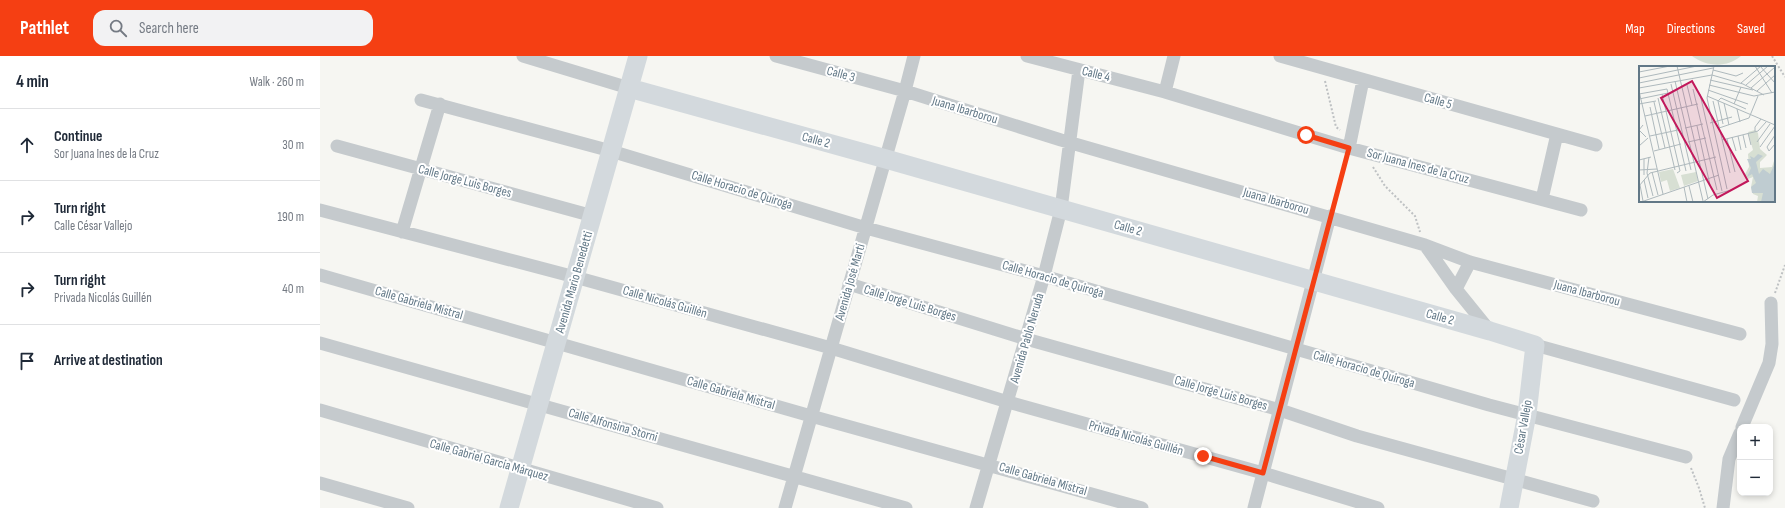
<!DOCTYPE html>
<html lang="en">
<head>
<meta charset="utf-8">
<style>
  body { margin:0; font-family:"Sofia Sans Condensed",sans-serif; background:#f2f2f3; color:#1f2937 }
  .controls { position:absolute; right:12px; bottom:12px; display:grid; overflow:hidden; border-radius:8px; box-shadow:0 2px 6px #0003 }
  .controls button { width:36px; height:36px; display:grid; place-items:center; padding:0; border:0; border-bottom:1px solid #e0e1e3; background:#fff; color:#1f2937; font:20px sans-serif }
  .stop { position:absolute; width:12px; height:12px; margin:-9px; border:3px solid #f53f13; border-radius:50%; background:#fff }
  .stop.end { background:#f53f13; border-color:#fff; box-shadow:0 1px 4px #0008 }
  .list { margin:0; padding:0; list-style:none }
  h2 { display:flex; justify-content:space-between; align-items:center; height:52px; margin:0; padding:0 16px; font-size:17px }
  h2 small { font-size:13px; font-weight:400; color:#747a83 }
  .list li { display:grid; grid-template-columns:26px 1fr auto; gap:12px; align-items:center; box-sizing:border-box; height:72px; padding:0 16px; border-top:1px solid #e0e1e3 }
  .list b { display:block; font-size:15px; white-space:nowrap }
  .list p { margin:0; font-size:13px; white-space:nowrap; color:#747a83 }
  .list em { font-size:13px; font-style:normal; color:#747a83 }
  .icon { flex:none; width:22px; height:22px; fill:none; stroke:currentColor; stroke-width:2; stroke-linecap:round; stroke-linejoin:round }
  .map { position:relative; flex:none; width:1465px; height:452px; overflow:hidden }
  header { display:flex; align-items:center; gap:24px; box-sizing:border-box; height:56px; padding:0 20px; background:#f53f13; color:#fff }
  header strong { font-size:19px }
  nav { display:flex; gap:22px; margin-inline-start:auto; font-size:14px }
  .search { width:280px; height:36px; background:#f2f2f3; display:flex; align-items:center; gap:10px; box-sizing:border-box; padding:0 14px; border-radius:12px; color:#747a83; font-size:15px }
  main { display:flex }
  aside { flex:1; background:#fff }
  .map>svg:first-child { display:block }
  .green { fill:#d7dfd3 }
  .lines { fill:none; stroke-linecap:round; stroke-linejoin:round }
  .path { stroke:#bec1c3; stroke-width:2; stroke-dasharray:2 2; stroke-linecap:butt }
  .street { stroke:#c5cacd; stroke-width:13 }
  .secondary { stroke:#d3d9dd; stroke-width:19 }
  .route { stroke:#f53f13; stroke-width:5 }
  .labels { text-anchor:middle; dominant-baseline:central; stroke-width:4; stroke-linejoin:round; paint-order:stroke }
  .street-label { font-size:13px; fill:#627887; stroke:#fff }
  .inset-road { fill:none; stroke:#aeb9bd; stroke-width:1 }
  .view { fill:#c2185b; fill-opacity:0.15; stroke:#c2185b; stroke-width:2 }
  .inset-edge { fill:none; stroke:#627887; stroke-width:2 }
</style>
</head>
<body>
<header>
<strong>Pathlet</strong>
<div class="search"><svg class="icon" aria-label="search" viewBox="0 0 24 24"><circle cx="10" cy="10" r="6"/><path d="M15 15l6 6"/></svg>Search here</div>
<nav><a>Map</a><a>Directions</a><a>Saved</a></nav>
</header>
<main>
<aside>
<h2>4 min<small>Walk · 260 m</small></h2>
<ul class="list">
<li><svg class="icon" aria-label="ahead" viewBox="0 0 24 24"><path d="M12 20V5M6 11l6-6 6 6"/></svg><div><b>Continue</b><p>Sor Juana Ines de la Cruz</p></div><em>30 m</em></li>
<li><svg class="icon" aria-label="right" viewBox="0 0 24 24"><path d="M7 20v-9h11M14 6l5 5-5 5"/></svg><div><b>Turn right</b><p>Calle César Vallejo</p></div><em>190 m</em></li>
<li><svg class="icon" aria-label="right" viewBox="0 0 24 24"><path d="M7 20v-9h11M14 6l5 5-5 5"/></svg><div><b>Turn right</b><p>Privada Nicolás Guillén</p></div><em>40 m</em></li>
<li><svg class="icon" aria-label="arrive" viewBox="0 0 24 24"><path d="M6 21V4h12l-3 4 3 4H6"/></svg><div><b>Arrive at destination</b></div></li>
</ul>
</aside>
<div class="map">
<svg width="1465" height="452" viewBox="0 0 1465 452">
  <rect width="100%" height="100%" fill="#f6f6f2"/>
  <!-- green -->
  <path class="green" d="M1372,0H1421C1407,12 1387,11 1372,0Z"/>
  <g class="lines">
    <!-- path -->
    <path class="path" d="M1452,0L1465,21
      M1005,25L1016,71L1020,74
      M1053,111L1065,130L1095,160L1100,176
      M1013,150L1026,104
      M1455,237L1465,209
      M1371,412L1379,432L1385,452"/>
    <!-- street -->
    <path class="street" d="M203,0L309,32
      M456,0L585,35L741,84L1105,189L1150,206L1420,278
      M707,0L845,36L1029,92L1261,154
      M960,0L1276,89
      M845,36L854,0
      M101,44L291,95L546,172L724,220L1169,349L1366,401
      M17,90L273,160
      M1029,92L1043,24
      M1222,143L1237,78
      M0,154L255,221L511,292L688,346L943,417L1058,452
      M82,176L120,48
      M1105,189L1136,233L1170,275
      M0,219L491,360L822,452
      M529,228L706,283L960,354L1037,380L1273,445
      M1136,233L1150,206
      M0,287L586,452
      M1215,289L1414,344
      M0,354L337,452
      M1422,371L1449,307L1452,288L1451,247
      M0,427L88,452
      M465,452L585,35L594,0
      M656,452L724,220L741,153L759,14
      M934,452L1010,160
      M1403,452L1409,403L1420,377"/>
    <!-- secondary -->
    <path class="secondary" d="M309,32L566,103L1170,275L1215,289L1207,358L1189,452
      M189,452L318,0"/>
  </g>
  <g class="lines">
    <!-- route -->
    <path class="route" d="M883,400L943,417L1029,92L986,79"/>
  </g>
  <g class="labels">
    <!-- street labels -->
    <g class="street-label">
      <text transform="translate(521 18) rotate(15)">Calle 3</text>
      <text transform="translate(776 18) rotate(14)">Calle 4</text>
      <text transform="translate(1118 45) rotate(16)">Calle 5</text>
      <text transform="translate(645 54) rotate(17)">Juana Ibarborou</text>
      <text transform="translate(496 84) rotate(15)">Calle 2</text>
      <text transform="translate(1098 110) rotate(15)">Sor Juana Ines de la Cruz</text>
      <text transform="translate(145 125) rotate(15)">Calle Jorge Luis Borges</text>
      <text transform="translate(422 134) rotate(17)">Calle Horacio de Quiroga</text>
      <text transform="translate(956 145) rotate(16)">Juana Ibarborou</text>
      <text transform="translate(808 172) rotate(16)">Calle 2</text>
      <text transform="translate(733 223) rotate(16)">Calle Horacio de Quiroga</text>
      <text transform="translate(254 226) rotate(-74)">Avenida Mario Benedetti</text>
      <text transform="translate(530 226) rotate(-74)">Avenida José Martí</text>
      <text transform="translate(1267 237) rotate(15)">Juana Ibarborou</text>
      <text transform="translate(345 246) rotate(16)">Calle Nicolás Guillén</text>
      <text transform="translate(99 247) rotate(16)">Calle Gabriela Mistral</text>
      <text transform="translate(590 247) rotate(17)">Calle Jorge Luis Borges</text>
      <text transform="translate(1120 261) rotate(16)">Calle 2</text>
      <text transform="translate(707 282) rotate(-74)">Avenida Pablo Neruda</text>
      <text transform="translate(1044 313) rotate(16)">Calle Horacio de Quiroga</text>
      <text transform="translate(411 337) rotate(16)">Calle Gabriela Mistral</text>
      <text transform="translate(901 337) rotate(16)">Calle Jorge Luis Borges</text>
      <text transform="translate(293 369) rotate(16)">Calle Alfonsina Storni</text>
      <text transform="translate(1203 371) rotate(-80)">César Vallejo</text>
      <text transform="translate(816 382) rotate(16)">Privada Nicolás Guillén</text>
      <text transform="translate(169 404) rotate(16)">Calle Gabriel García Márquez</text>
      <text transform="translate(723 423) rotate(16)">Calle Gabriela Mistral</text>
    </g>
  </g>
  <!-- overview -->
  <g transform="translate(1319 10)">
    <rect width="136" height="136" fill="#f6f6f2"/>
    <path d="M116,64L119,67L121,83L128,89L121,96V102L133,101L136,92V136H118L119,130L114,128L112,121L114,111L109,113L105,110L110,101L109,88L114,84L109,66ZM34,103L41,122L31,125L28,114L22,116L20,106ZM57,106L59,115L45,120L42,109Z" fill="#d7dfd3"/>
    <path d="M119,88L124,90L117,96L120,108L124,103L131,108L136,97V136H122L124,127H113L112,121L117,117L113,108L108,111L112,102L108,93H112L111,90L115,92Z" fill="#bfccd1"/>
    <path class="inset-road" d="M38,0L69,133M75,0L68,32L88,123M116,0L133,27M121,0L136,17M74,4L97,10L104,7M0,6L31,0M0,12L58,0M71,14L114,24M36,15L64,135M0,17L74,2M102,17L122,0M32,18L52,104M48,19L53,39M70,19L115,30L136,26M107,19L129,0M0,22L73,9L104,18L125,29M112,22L136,1M54,23L78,124M69,24L109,38M0,25L24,128M118,25L136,9M0,28L28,23L47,105M23,28L41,105L38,107M61,28L83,125M68,30L136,59M19,32L36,104M0,33L29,27M74,35L91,107M15,36L26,82M85,37L90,59M0,38L17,35M95,38L102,21M11,41L20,83M98,43L101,56M6,50L59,38M71,57L93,51M84,58L79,35L82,32L107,43M4,59L0,64L7,71M58,60L71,119M46,62L64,58M80,62L110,52L119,30M116,65V61L122,53M109,67L112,79M104,69L107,82M136,69L128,81L130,85L136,78M11,70L39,64M99,70L102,84M93,71L97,85M88,73L96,106M83,74L119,65L127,56M49,76L67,72M118,76L131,58M0,80L9,72M121,81L136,60M15,85L42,78M10,91L8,107L14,130M5,93V109M0,94L12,91M0,104L18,103M13,106L19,129M5,114L9,132M1,119L4,135M0,120L11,107L77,91M50,120L54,136M45,121L48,136M2,136L80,109M64,136L74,129L92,124"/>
    <path class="view" d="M53,15L109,115L78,132L22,32Z"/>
    <rect width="136" height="136" class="inset-edge"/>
  </g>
</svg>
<div class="controls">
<button>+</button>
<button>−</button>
</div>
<div class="stop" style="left:986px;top:79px"></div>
<div class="stop end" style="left:883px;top:400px"></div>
</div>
</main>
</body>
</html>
